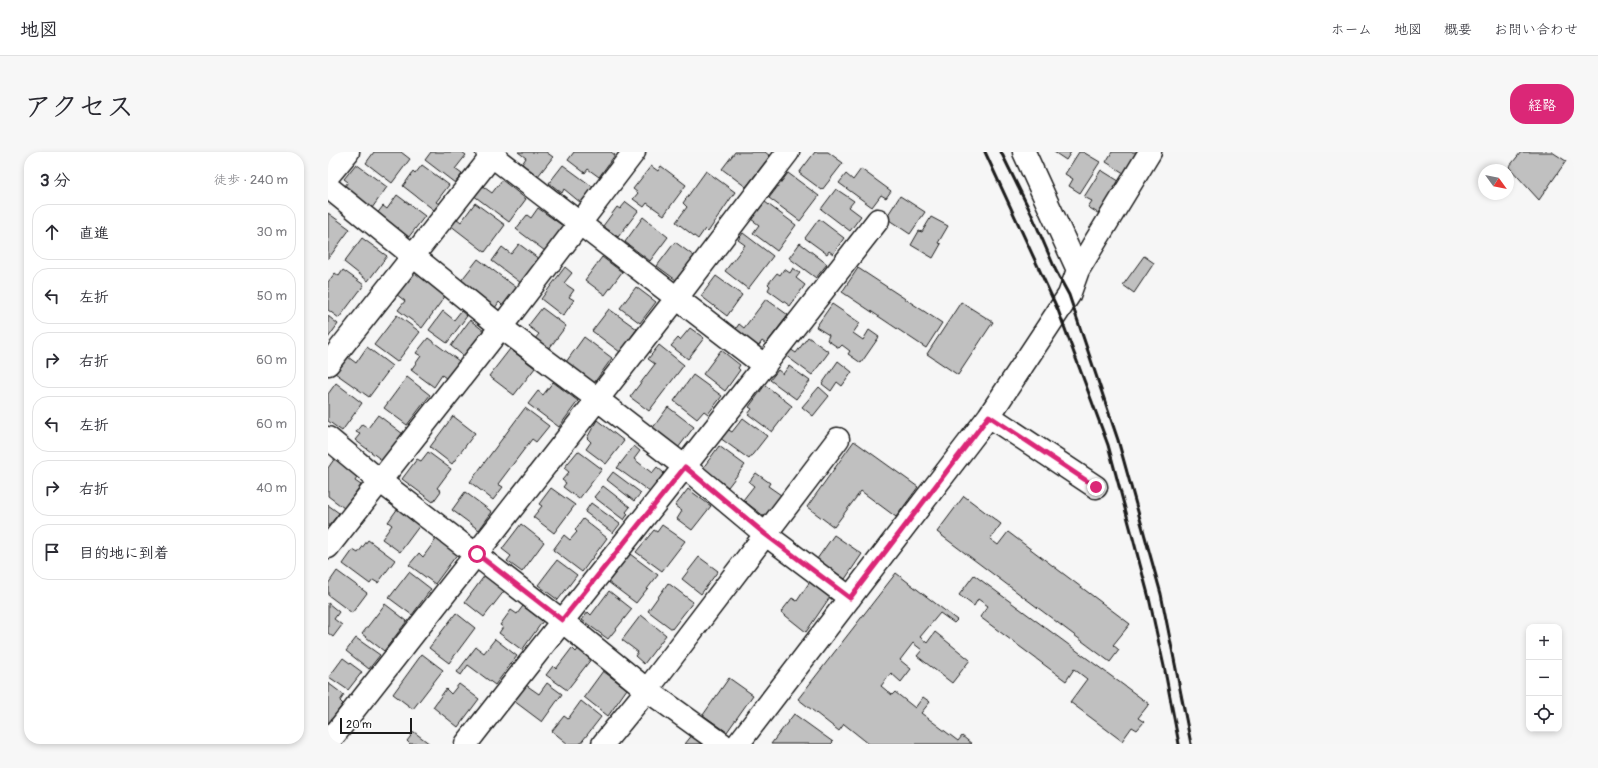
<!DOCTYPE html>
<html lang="ja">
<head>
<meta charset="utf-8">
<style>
  body { margin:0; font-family:Pangolin,"Klee One",sans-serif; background:#f7f7f7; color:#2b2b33 }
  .controls { position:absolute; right:12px; bottom:12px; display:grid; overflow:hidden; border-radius:8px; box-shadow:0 2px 6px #0003 }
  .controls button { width:36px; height:36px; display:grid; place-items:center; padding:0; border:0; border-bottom:1px solid #e1e1e2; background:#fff; color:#2b2b33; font:20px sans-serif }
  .compass { position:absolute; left:1150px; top:12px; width:36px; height:36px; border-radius:50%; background:#fff; box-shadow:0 2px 6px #0003; rotate:123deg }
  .scale { position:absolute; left:12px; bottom:10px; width:72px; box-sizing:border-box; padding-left:4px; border:2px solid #1c1c1c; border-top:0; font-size:11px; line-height:14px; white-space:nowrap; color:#1c1c1c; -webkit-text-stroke:3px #fff; paint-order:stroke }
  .stop { position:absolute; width:12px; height:12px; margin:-9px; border:3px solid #db2777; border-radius:50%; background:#fff }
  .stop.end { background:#db2777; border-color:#fff; box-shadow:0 1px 4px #0008 }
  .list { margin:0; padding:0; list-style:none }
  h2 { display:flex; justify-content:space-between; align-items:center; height:52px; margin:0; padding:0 16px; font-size:17px }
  h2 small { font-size:13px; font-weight:400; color:#7c7c81 }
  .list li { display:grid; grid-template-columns:26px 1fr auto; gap:12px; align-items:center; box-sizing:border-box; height:56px; margin:0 8px 8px; padding:0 8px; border:1px solid #e1e1e2; border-radius:16px }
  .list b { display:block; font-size:15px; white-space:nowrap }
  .list em { font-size:13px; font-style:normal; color:#7c7c81 }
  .icon { flex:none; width:22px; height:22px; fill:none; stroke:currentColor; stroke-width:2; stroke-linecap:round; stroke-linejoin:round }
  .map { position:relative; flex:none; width:1246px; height:592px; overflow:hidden; border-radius:16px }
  header { display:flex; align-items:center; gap:24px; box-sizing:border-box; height:56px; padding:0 20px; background:#fff; border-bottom:1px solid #e1e1e2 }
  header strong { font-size:19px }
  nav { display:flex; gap:22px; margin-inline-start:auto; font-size:14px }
  .intro { display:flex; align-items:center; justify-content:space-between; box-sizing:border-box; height:96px; padding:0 24px }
  h1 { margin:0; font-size:28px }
  .button { padding:10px 18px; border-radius:16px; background:#db2777; color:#fff; font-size:14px; font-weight:700 }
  main { display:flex; gap:24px; padding:0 24px }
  aside { flex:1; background:#fff; border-radius:16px; box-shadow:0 2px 6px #0003 }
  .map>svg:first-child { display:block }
  .building { fill:#c0c0c0; stroke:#1c1c1c }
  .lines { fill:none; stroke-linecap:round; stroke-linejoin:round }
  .minor-casing { stroke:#1c1c1c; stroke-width:25 }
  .minor { stroke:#fff; stroke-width:22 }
  .rail { stroke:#1c1c1c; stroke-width:3 }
  .route { stroke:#db2777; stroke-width:5 }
</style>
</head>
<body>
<header>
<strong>地図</strong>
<nav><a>ホーム</a><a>地図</a><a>概要</a><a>お問い合わせ</a></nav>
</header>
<div class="intro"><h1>アクセス</h1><a class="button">経路</a></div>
<main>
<aside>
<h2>3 分<small>徒歩 · 240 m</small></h2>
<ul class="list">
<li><svg class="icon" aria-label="ahead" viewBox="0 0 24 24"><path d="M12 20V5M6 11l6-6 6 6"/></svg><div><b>直進</b></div><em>30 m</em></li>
<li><svg class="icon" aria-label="left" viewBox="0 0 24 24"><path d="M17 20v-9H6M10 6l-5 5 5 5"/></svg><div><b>左折</b></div><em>50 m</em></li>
<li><svg class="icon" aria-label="right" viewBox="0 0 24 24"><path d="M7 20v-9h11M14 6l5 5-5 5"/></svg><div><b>右折</b></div><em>60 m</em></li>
<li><svg class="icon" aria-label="left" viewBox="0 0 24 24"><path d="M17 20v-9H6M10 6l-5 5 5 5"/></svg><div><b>左折</b></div><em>60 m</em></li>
<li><svg class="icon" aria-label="right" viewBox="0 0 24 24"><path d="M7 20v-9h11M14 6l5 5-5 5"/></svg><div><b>右折</b></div><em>40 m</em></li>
<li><svg class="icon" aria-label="arrive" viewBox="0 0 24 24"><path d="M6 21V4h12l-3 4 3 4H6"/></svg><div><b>目的地に到着</b></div></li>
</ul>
</aside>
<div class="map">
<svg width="1246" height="592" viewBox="0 0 1246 592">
  <rect width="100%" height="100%" fill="#f6f6f6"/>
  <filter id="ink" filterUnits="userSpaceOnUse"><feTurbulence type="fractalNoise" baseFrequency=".025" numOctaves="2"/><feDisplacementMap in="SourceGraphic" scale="8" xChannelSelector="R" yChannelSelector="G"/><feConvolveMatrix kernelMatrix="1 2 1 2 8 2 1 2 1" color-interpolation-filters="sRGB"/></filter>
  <g filter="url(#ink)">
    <!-- building -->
    <path class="building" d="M46,0H73L82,7L64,31L38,11Z
      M103,0H134L138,3L127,17L134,22L127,31L97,8Z
      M190,0H218L225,5L210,24L194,12L198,6Z
      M246,0H283L287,3L271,25L260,17L257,21L240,8Z
      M407,0H437L442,4L418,35L394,17Z
      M487,0H500L515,11L494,38L471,21Z
      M726,0H743L738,8Z
      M751,0H755L772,10L752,41L741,34L745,27L737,22Z
      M784,0H813L799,23L778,10Z
      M1193,0H1224L1238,9L1211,48L1181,15Z
      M28,12L59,35L44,56L16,35L20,30L16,27Z
      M94,13L121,33L108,50L111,52L106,58L75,34L85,20L87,22Z
      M235,13L265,35L253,51L236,37L234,41L221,31Z
      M323,14L330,19L333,14L358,33L336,63L319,51L316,55L305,47L310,41L305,37Z
      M533,17L563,39L558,46L553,43L544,55L511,31L518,22L525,28Z
      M773,18L794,31L773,63L760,55L764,49L756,45Z
      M378,19L407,40L380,80L377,77L370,87L348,70L359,55L355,51Z
      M460,21L491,44L472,69L441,46Z
      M174,28L198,47L181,70L145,43L153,33L164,41Z
      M508,37L526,49L521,55L533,64L522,79L493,57Z
      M69,43L97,64L80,86L48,63L55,54L59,57Z
      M572,44L597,60L582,82L558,66Z
      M298,50L310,59L290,85L275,74L289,55L292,57Z
      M437,50L468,73L449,99L425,81L431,73L423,67Z
      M147,51L177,73L157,100L122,73L128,66L133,70Z
      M210,56L235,74L217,99L188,77L199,63L203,66Z
      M0,61L22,77L0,107Z
      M315,65L340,85L322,109L297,90Z
      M603,65L620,74L610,91L613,92L605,106L583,93L591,79L594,80Z
      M491,67L516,86L505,102L501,99L499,102L477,86Z
      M415,81L445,104L420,137L397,119L417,93L410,88Z
      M34,86L59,104L40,129L16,110Z
      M347,90L366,104L348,128L329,114Z
      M472,91L499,112L488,126L461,106Z
      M191,92L211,107L193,131L164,109L174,95L183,102Z
      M816,104L826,111L806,141L795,133Z
      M274,105L294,120L277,143L257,128Z
      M150,107L189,136L175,154L171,150L167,156L132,130Z
      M237,115L244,121L236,131L246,138L241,145L246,148L235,164L213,147Z
      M465,116L472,121L468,126L477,133L462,154L440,138L442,134L440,132L449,121L452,123L456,117L462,121Z
      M530,116L614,171L598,196L514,140Z
      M15,118L36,133L11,166L0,158V130L7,121L11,124Z
      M86,119L118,143L94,176L70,158L77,149L68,142Z
      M388,124L414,143L399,164L373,144Z
      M308,135L328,150L312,171L292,156Z
      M438,147L460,163L438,192L434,189L430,195L407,178L411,172L416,176Z
      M633,150L665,170L630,223L599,202Z
      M504,152L532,171L525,181L535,188L541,178L551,185L533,211L520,202L522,199L514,193L511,196L499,188L501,183L488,175Z
      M214,156L238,174L220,198L206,188L211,182L200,174Z
      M281,157L309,177L292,200L264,179Z
      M115,159L126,168L133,159L139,164L119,191L101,178Z
      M69,163L92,180L69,210L46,193Z
      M0,164L10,172L0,186Z
      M142,168L156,179L137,205L123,194Z
      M362,176L376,186L360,207L343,194L350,186L352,188Z
      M256,185L284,206L266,231L238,210Z
      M480,185L501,200L484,223L457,203L462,197L468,201Z
      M100,186L131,209L119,227L114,223L106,235L83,218L93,204L88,201Z
      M331,193L356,213L321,259L302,245L327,212L320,207Z
      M39,195L64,214L41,245L7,221L20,205L28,211Z
      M182,197L207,216L186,243L161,224Z
      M393,198L412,213L410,216L412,218L397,239L375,222Z
      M510,209L524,220L514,234L509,230L503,239L494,232Z
      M461,214L482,229L468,247L442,228L450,218L455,222Z
      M365,223L394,244L380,262L376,259L369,267L346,249Z
      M79,225L102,243L79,273L56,256Z
      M225,230L250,249L231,275L200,252L210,239L215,243Z
      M8,231L34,251L14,279L0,269V242Z
      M437,233L464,254L444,280L420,262L424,257L421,255Z
      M491,235L501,244L485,264L474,255Z
      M340,255L366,275L350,296L324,277Z
      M197,256L221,274L208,290L204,287L170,332L175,335L165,348L142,330Z
      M50,263L75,282L55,309L27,288L32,282L28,280L34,272L40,276Z
      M125,264L147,281L124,312L102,295Z
      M415,266L439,284L421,307L392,286L399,277L404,280Z
      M269,268L296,289L278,312L258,297L263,290L259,286Z
      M526,289L590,335L568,365L533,339L506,375L479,355Z
      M306,294L312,299L306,307L324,321L329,315L336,321L322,340L289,316Z
      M391,294L417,313L400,335L375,316Z
      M250,299L274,317L251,347L235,335L238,331L234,328L241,320L236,316Z
      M100,300L123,317L109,336L113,339L105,350L74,327L89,307L93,309Z
      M7,306L30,324L27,329L33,333L16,356L0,344V316Z
      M285,320L313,341L306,349L279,328Z
      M428,321L442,331L440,334L453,343L437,365L415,348L426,334L421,330Z
      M275,334L302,355L298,360L300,362L296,368L266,345Z
      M223,336L247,353L226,381L205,365L214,354L211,352Z
      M360,337L383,354L364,378L349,367L354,359L347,354Z
      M137,340L164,360L151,378L124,358Z
      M636,344L673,372L662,387L670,393L680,380L802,472L785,493L791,498L782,510L609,380Z
      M263,351L292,372L285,381L257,360Z
      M0,353L11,361L0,375Z
      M70,356L92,373L72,400L54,387L64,373L60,370Z
      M255,367L279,386L254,420L225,398L236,383L242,388L249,380L247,378Z
      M193,372L216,390L194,420L179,409L183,404L174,397Z
      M334,373L357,389L334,419L308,400L326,378L329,380Z
      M506,383L534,402L517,427L489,407Z
      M109,386L130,401L107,432L81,413L91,401L95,405Z
      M40,388L67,408L50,431L45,428L42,432L15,412L25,398L30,401Z
      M302,402L330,423L308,451L280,430Z
      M371,405L390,419L373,442L354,427Z
      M229,408L249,423L230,448L210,433Z
      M9,419L39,441L24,461L0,443V432Z
      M81,420L103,437L84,463L61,446Z
      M568,421L629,468L626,471L612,461L592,485L599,491L607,480L642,508L624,531L589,504L594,498L585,491L572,508L583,517L573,530L563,521L553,534L564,543L567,540L587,556L595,545L602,550L593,561L630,589L634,584L644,592H541L516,572L511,579L470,547Z
      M157,423L177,438L156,465L137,450Z
      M646,423L821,552L810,566L816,570L809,578L804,575L794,589L742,550L759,527L746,517L738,529L652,465L660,454L650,447L646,454L631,443Z
      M483,428L504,442L478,480L453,460L464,446L469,449Z
      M340,431L365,450L344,477L320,459Z
      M281,439L304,457L280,487L254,468L260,460L263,463Z
      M0,451L11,460L6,467L14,473L5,485L0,481Z
      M57,452L79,469L56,499L34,482Z
      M195,454L215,469L194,498L171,481L175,475L172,473L183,458L189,462Z
      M128,461L147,476L121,511L101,496Z
      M313,463L338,483L316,512L307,504L310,500L294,488Z
      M28,486L52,503L41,517L18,499Z
      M167,487L189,504L167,533L140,513L133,523L129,520L148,495L156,501Z
      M244,496L248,500L251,496L264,506L239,538L218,523L225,514L228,517Z
      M94,502L115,518L85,557L65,542Z
      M15,506L34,520L20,538L1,525Z
      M275,519L299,537L280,564L256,545Z
      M401,526L425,543L399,580L375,563Z
      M0,531L16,543L12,549L15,552L0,572Z
      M219,531L234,542L214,570L186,549L198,533L211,542Z
      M131,532L151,547L130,575L105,555L118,537L123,542Z
      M253,549L273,565L252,592H240L224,579L236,564L240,567Z
      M466,562L505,590L503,592H443Z
      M86,580L102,592H82L79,589Z
      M365,582L380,592H357Z"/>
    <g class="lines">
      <defs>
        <path id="minor" d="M159,0L437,214
          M696,0L750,118
          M0,24L20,0
          M0,35L173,175L269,247L357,315L437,382L522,446
          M0,212L167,0
          M661,264L768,335
          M0,286L52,329L234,469L319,538L394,592
          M0,395L173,175L306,0
          M0,591L348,147L460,0
          M138,592C274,417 414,244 550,68
          M275,592L319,538L510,287
          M410,592L661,264L741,143L750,118L822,0"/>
      </defs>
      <!-- minor casing -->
      <use href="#minor" class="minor-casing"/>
      <!-- minor -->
      <use href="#minor" class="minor"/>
      <!-- rail -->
      <path class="rail" d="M657,0L730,158L780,293L821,446L837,519L851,592
        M673,0L703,61L728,119L741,143L790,288L833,442L863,592"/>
    </g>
  </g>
  <g class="lines" filter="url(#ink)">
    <!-- route -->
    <path class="route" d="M149,402L234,468L357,315L437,382L522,446L661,264L768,335"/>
  </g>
</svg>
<div class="controls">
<button>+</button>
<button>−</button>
<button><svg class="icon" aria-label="locate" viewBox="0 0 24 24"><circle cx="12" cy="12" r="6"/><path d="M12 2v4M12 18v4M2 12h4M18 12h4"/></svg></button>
</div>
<svg class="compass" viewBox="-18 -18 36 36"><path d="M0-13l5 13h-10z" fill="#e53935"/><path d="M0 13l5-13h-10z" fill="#7c7c81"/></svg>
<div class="scale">20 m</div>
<div class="stop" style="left:149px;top:402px"></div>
<div class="stop end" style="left:768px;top:335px"></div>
</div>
</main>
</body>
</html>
